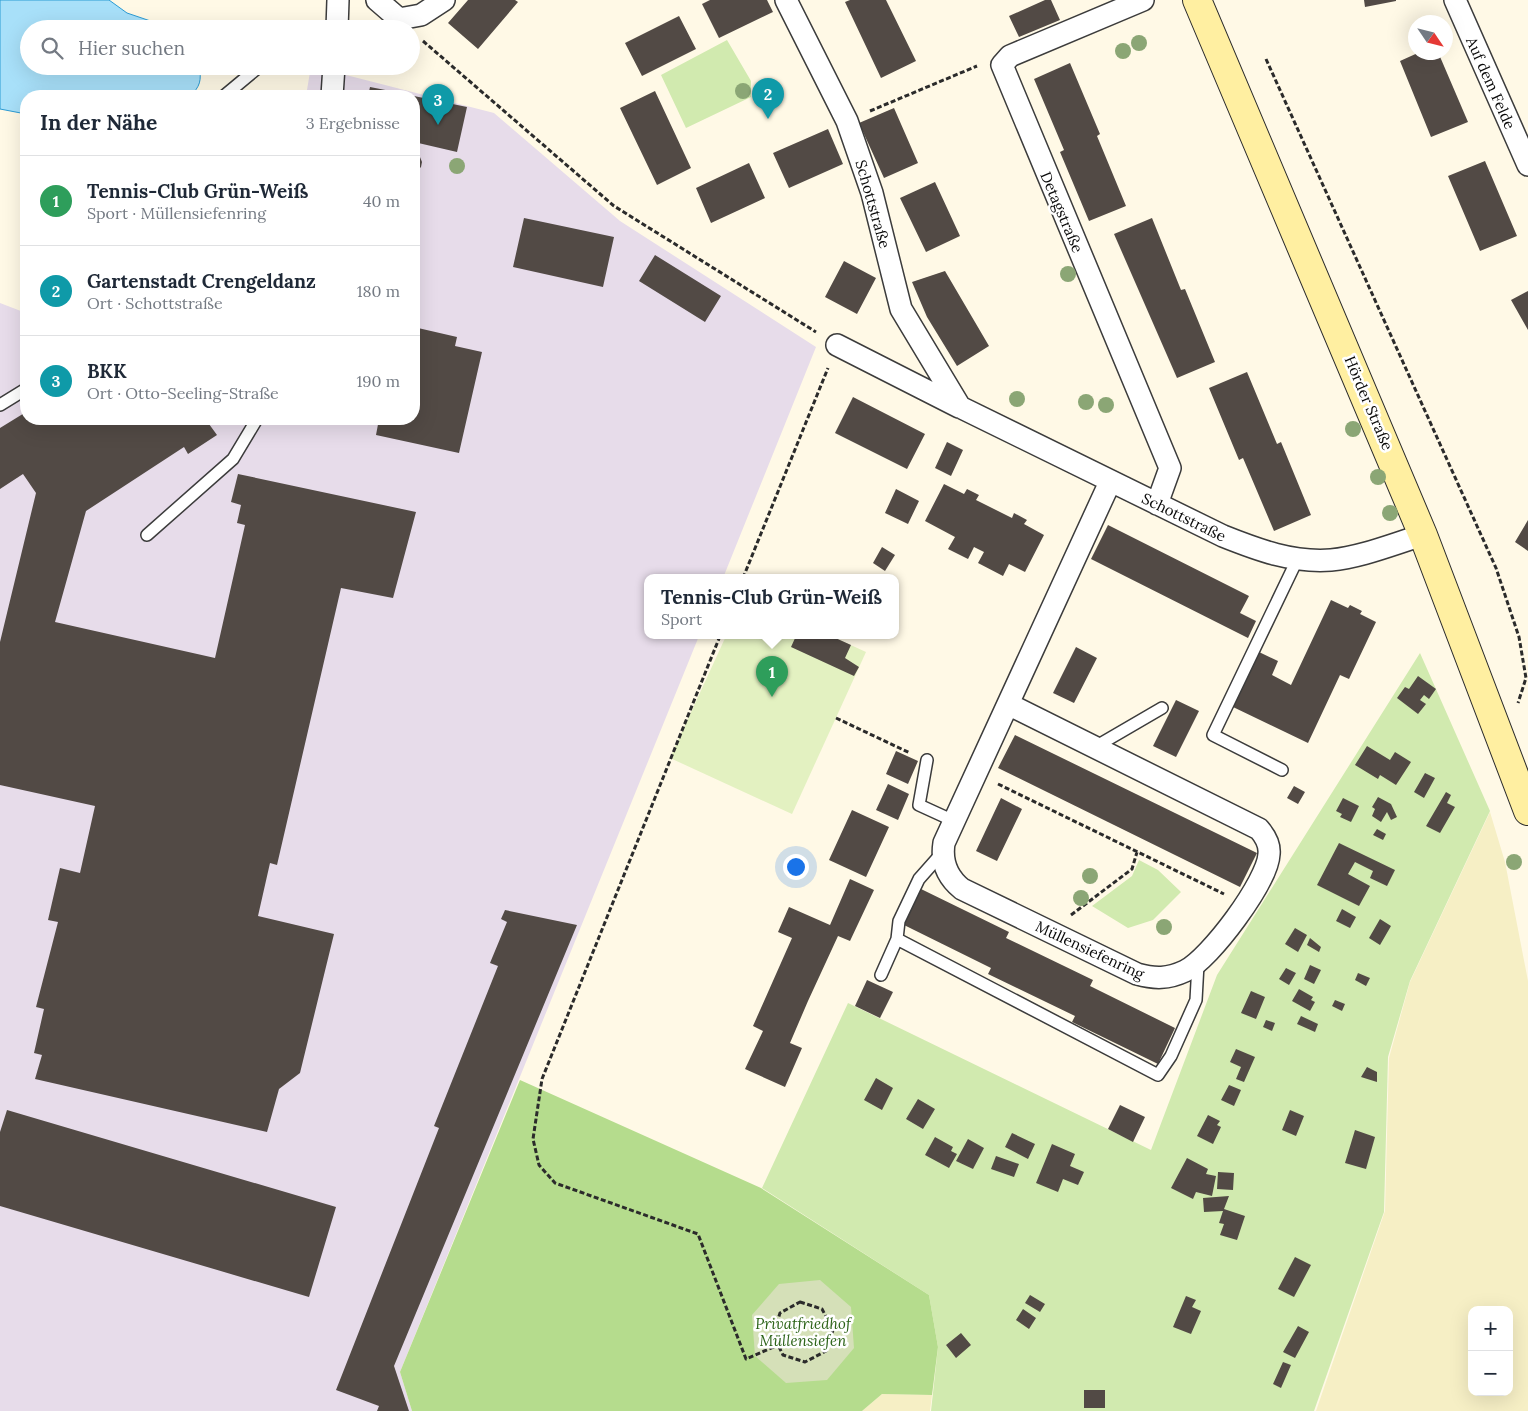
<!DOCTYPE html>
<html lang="de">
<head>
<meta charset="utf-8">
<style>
  body { margin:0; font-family:Lora,serif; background:#f2f2f3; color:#1f2937 }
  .controls { position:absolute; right:15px; bottom:15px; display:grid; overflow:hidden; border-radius:10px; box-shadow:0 5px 20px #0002 }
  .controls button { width:45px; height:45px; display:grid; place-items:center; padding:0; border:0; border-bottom:1px solid #e0e1e3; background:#fff; color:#1f2937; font:25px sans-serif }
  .compass { position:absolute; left:1408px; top:15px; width:45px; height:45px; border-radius:50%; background:#fff; box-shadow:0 5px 20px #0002; rotate:125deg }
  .you { position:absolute; left:795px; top:866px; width:18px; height:18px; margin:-12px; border:4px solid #fff; border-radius:50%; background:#1a73e8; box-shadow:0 0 0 8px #1a73e833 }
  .badge { display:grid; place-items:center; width:32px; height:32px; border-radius:50%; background:#0f766e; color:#fff; font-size:16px; font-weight:700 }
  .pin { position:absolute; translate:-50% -41px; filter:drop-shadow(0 1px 2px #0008) }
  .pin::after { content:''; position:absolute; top:26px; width:18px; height:15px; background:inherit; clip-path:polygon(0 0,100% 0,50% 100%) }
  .popup { position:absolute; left:644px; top:574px; width:255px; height:65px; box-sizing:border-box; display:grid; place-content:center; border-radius:10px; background:#fff; filter:drop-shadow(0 1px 4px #0005); font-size:16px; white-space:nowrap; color:#747a83 }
  .popup b { font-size:19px; color:#1f2937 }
  .popup::after { content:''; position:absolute; left:50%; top:100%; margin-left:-10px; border:10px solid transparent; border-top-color:#fff }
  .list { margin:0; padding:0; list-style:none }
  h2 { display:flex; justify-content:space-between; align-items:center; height:65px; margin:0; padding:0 20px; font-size:21px }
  h2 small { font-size:16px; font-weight:400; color:#747a83 }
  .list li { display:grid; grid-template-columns:32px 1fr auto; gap:15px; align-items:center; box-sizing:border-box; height:90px; padding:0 20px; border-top:1px solid #e0e1e3 }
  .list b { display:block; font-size:19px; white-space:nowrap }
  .list p { margin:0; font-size:16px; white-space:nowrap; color:#747a83 }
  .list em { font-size:16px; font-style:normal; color:#747a83 }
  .icon { flex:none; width:28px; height:28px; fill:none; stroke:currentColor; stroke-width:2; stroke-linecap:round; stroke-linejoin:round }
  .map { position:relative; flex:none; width:1528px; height:1411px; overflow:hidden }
  .search { position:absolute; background:#fff; box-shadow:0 5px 20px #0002; left:20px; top:20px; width:400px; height:55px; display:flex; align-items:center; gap:12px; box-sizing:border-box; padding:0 18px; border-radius:28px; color:#747a83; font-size:19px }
  .panel { position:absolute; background:#fff; box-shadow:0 5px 20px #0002; left:20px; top:90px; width:400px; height:335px; border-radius:20px }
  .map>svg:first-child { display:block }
  .industrial { fill:#e7dcea }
  .farmland { fill:#f6efc5; fill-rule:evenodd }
  .green { fill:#d1eaaf }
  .forest { fill:#b5dc8d }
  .cemetery { fill:#d5e0b8 }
  .pitch { fill:#e3f1c1 }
  .water { fill:#a8e0f9; stroke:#2b9bd4 }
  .building { fill:#524a45 }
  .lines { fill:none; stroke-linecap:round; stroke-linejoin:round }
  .service-casing { stroke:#3c3c3c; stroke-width:14 }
  .minor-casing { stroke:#3c3c3c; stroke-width:24 }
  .secondary-casing { stroke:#2b2b2b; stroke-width:30 }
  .path { stroke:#2b2b2b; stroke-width:3; stroke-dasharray:5 2.5; stroke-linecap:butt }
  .service { stroke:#fff; stroke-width:11 }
  .minor { stroke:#fff; stroke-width:21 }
  .secondary { stroke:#ffefa1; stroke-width:28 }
  .tree { fill:#8ba675 }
  .labels { text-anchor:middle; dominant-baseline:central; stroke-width:5; stroke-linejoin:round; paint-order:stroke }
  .street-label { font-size:15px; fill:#090909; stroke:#fff }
  .park-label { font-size:15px; font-style:italic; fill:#2c6318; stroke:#fff }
</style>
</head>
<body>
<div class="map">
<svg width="1528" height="1411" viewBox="0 0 1528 1411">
  <rect width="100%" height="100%" fill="#fff9e6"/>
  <!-- industrial -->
  <path class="industrial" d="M311,66L494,113L620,221L816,347L723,578H648V636H699L400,1372L412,1411H0V303L26,313V419H414V96H306Z"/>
  <!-- farmland -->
  <path class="farmland" d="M1490,812L1505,862L1528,981V1411H1316L1385,1211L1389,1058L1410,982ZM1472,1310H1509V1392H1472Z
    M882,1394L932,1395L930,1411H862Z"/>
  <!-- green -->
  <path class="green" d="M727,40L751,81V97L686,128L661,75Z
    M1420,653L1490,811L1410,981L1388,1057L1384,1212L1314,1411H931L938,1347L929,1295L762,1188L848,1003L1151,1150L1217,975Z
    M1139,860L1158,870L1181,892L1153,920L1128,928L1092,906L1132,876Z"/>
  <!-- forest -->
  <path class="forest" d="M520,1080L761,1188L929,1295L938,1347L932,1395L882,1394L862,1411H412L400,1372Z"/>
  <!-- cemetery -->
  <path class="cemetery" d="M820,1280L851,1307L854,1348L827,1380L786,1383L755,1356L752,1315L779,1284Z"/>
  <!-- pitch -->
  <path class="pitch" d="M726,636H831L866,652L792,814L670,758Z"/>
  <!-- water -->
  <path class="water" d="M0,0H109L127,13L174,29H29V66H199C202,80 200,87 190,96H26V114L0,109Z"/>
  <!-- building -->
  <path class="building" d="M468,0H515L518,2L478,49L448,23Z
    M710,0H767L773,12L719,38L702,4Z
    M850,0H886L916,61L881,78L845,2Z
    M1045,0H1051L1060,20L1019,37L1009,16Z
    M1364,0H1396V1L1365,7Z
    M679,16L696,49L642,76L625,43Z
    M1420,52H1438L1468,122L1431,137L1400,61Z
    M1070,63L1100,134L1097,136L1126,206L1089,221L1060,152L1064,150L1034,79Z
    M370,87L411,95V96H368Z
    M655,91L691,168L657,185L620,108Z
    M414,96L467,107L457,152L414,142Z
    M894,108L918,163L884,178L859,123Z
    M828,129L843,164L789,188L773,153Z
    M26,148V166L20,150Z
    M414,149L418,152L422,162L421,167L414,174Z
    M1485,161L1517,236L1480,251L1448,176Z
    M749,163L765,198L711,223L696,188Z
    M935,182L960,236L926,252L900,198Z
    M524,218L614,237L603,287L513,267Z
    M1152,218L1181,290L1185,289L1215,362L1177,378L1114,234Z
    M655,255L721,296L705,322L639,281Z
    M844,261L876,278L857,314L825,297Z
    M945,271L989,346L957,366L927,317L912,282Z
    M1528,291V330L1511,300Z
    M418,328L457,337L455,346L482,352L459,453L376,435L379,419H414V337L416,338Z
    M1247,372L1277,444L1281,442L1311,515L1274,531L1243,458L1239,460L1209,388Z
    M853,397L925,434L907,469L835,433Z
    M26,412V419H216L209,424L217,435L188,454L184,447L86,511L55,622L215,658L245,525L237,523L241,505L231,502L238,474L416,512L393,598L341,588L277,865L270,863L258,916L334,934L300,1073L279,1089L267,1132L35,1079L42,1055L34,1053L44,1009L36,1007L58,922L48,920L60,868L80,873L95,806L0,785V642L36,493L23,474L0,489V428Z
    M947,442L963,450L951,476L935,468Z
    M944,484L964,494L967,489L979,495L976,500L1012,518L1014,513L1027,520L1024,524L1044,535L1025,572L1009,564L1003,576L978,563L984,552L974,547L968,559L948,549L955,537L925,521Z
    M896,489L919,501L908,524L885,513Z
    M1528,520V551L1515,542Z
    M1108,525L1249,596L1240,613L1256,621L1248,638L1091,559Z
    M882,547L895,555L885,571L873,563Z
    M1331,600L1348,608L1350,605L1362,611L1360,614L1376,622L1349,679L1340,675L1308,743L1233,707L1259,652L1278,661L1272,675L1291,685Z
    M796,636H831L851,645L845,658L859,667L854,676L791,647Z
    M1076,647L1097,658L1074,703L1053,693Z
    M1418,676L1436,689L1429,699L1424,695L1420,700L1426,704L1418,714L1397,698L1405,687L1409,689Z
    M1176,700L1199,711L1176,757L1153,746Z
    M1015,735L1257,853L1240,887L998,768Z
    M1367,746L1390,760L1395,752L1411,762L1396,785L1380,775L1378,779L1355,765Z
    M896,751L918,761L908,784L886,774Z
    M1425,773L1435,778L1424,798L1414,792Z
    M888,784L909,794L898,820L876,810Z
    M1294,786L1305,792L1298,804L1287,798Z
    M1446,792L1451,795L1447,803L1455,807L1440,833L1426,826Z
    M1378,797L1391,804L1397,817L1391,820L1387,812L1381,822L1372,816L1375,809L1372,807Z
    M1001,798L1022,809L997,861L976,851Z
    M1343,798L1359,806L1351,822L1340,817L1342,814L1336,811Z
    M852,810L889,827L866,877L829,860Z
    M1377,829L1386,834L1383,840L1373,835Z
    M1339,843L1395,870L1387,886L1370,878L1373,871L1355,862L1348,874L1370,886L1359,906L1317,885Z
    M850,879L874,890L850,941L838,936L808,1001L790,1043L802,1048L785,1087L745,1069L763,1031L753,1026L792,938L778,932L789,907L830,925Z
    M921,889L1009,932L1006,938L1093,980L1090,986L1175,1028L1158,1064L1072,1022L1075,1016L988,974L991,968L904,925Z
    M1342,909L1356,917L1350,928L1336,921Z
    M505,910L577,925L394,1366L409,1411H377L379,1406L336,1390L439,1128L434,1126L498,966L490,963L507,922L501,919Z
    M1380,919L1391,926L1380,945L1369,938Z
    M1295,928L1307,935L1298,952L1285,944Z
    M1310,938L1321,947L1319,952L1307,945Z
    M1310,965L1321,970L1314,984L1304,979Z
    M1286,968L1296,973L1289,985L1279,979Z
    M1358,973L1370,978L1366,986L1355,980Z
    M867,980L893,992L880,1018L855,1006Z
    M1299,989L1313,997L1311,1000L1315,1002L1310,1011L1292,1001Z
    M1251,991L1265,997L1256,1019L1241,1013Z
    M1335,1000L1345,1004L1342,1011L1332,1006Z
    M1301,1016L1318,1024L1315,1032L1297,1024Z
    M1266,1020L1275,1023L1272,1031L1263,1027Z
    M1236,1049L1255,1057L1244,1082L1236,1079L1241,1067L1230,1062Z
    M1367,1067L1377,1072V1082L1361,1077Z
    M876,1078L893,1088L882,1110L864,1100Z
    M1229,1085L1241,1090L1234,1106L1221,1100Z
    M918,1099L935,1109L923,1129L906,1119Z
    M1120,1105L1145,1117L1133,1142L1108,1129Z
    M7,1110L336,1207L309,1297L0,1206V1132Z
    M1290,1110L1304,1116L1296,1136L1282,1130Z
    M1208,1115L1220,1121L1217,1125L1221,1127L1213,1144L1197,1136Z
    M1355,1130L1375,1137L1366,1169L1345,1163Z
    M1012,1133L1035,1144L1028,1159L1005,1147Z
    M935,1137L953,1147L951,1151L957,1154L949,1168L925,1155Z
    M968,1139L984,1148L973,1169L956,1161Z
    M1052,1144L1075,1154L1070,1166L1084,1172L1078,1185L1063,1179L1058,1192L1036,1183Z
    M996,1156L1019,1164L1014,1177L991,1169Z
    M1187,1158L1208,1169L1206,1174L1216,1176L1212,1196L1196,1192L1193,1199L1171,1188Z
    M1218,1172L1234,1173L1233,1190L1217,1189Z
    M1229,1196L1224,1209L1245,1216L1237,1240L1220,1235L1224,1224L1219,1223L1223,1211L1204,1212L1203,1198Z
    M1295,1257L1311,1265L1294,1297L1278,1289Z
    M1030,1295L1045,1304L1040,1312L1025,1303Z
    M1186,1296L1196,1300L1192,1307L1201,1311L1191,1334L1173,1327Z
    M1023,1309L1036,1318L1029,1329L1016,1320Z
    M1298,1326L1309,1332L1295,1358L1283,1352Z
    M961,1333L971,1345L956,1358L946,1345Z
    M1283,1362L1291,1365L1281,1388L1273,1384Z
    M1084,1390H1105V1408H1084Z"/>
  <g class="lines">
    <defs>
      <path id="service" d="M224,96L260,66
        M0,405L26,389
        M147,535L233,459L257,419
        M1095,747L1162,708
        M927,760L919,805L954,821
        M1282,770L1213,735L1297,560
        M897,939L1158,1075L1171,1056L1196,1000L1198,964
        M881,975L897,939L899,921L919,879L942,853"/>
      <path id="minor" d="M377,0L399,19L421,15L444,0
        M786,0L847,121L872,193L901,309L960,407L1223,536C1258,550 1293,563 1331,560C1362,557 1393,544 1423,535
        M1143,0L1010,56L1002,65L1170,468L1157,504
        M1455,0L1528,165
        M337,29L338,0
        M332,96L334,66
        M837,345L959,407
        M1008,704L1259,829C1265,836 1270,845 1269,854C1268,881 1210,959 1185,971C1168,979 1155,979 1137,974L962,889C947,877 941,862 944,843L1110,482"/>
      <path id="secondary" d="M1197,0L1423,535L1528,811"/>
    </defs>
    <!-- service casing -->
    <use href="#service" class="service-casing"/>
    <!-- minor casing -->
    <use href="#minor" class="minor-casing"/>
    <!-- secondary casing -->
    <use href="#secondary" class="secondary-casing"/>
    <!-- path -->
    <path class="path" d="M423,41L614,206L816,332
      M1266,59L1496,568L1519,637L1526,678L1518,703
      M870,111L977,66
      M743,578L828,368
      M720,636L542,1079L533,1139L539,1165L555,1183L698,1234L746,1359L778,1345
      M836,718L910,753
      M998,784L1224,894
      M1071,915L1132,869L1137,852
      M800,1302L822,1309L833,1330L826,1351L805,1362L783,1355L773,1335L780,1313Z"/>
    <!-- service -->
    <use href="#service" class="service"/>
    <!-- minor -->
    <use href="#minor" class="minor"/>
    <!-- secondary -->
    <use href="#secondary" class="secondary"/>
  </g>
  <!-- trees -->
  <g class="tree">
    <circle cx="1139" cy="43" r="8"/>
    <circle cx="1123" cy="51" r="8"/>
    <circle cx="743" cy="91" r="8"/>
    <circle cx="457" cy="166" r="8"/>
    <circle cx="1068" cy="274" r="8"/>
    <circle cx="1017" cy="399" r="8"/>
    <circle cx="1086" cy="402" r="8"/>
    <circle cx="1106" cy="405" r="8"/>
    <circle cx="1353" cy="429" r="8"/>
    <circle cx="1378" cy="477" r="8"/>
    <circle cx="1390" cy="513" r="8"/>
    <circle cx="1514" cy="862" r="8"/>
    <circle cx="1090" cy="876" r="8"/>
    <circle cx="1081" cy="898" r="8"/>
    <circle cx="1164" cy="927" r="8"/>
  </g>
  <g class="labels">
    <!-- street labels -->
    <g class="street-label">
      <text transform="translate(1491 83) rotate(66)">Auf dem Felde</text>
      <text transform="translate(873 204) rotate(74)">Schottstraße</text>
      <text transform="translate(1062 212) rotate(67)">Detagstraße</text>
      <text transform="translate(1369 403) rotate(67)">Hörder Straße</text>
      <text transform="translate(1184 517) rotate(26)">Schottstraße</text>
      <text transform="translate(1090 950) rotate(25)">Müllensiefenring</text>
    </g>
    <!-- park labels -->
    <g class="park-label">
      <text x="803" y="1323">Privatfriedhof<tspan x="803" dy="17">Müllensiefen</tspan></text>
    </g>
  </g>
</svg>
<div class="controls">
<button>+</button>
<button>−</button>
</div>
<svg class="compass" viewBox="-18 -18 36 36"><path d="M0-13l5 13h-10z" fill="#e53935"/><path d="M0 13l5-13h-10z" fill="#747a83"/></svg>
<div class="you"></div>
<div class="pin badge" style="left:772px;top:697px;background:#2e9e5b">1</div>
<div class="popup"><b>Tennis-Club Grün-Weiß</b>Sport</div>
<div class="pin badge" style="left:768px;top:119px;background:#0f9aa8">2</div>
<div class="pin badge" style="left:438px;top:125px;background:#0f9aa8">3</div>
<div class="search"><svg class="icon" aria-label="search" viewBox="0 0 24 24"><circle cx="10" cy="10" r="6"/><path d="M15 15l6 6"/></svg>Hier suchen</div>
<section class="panel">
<h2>In der Nähe<small>3 Ergebnisse</small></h2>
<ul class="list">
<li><span class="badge" style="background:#2e9e5b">1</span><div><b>Tennis-Club Grün-Weiß</b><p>Sport · Müllensiefenring</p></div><em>40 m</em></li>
<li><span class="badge" style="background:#0f9aa8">2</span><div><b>Gartenstadt Crengeldanz</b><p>Ort · Schottstraße</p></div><em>180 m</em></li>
<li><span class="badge" style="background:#0f9aa8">3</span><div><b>BKK</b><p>Ort · Otto-Seeling-Straße</p></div><em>190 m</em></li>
</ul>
</section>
</div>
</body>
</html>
